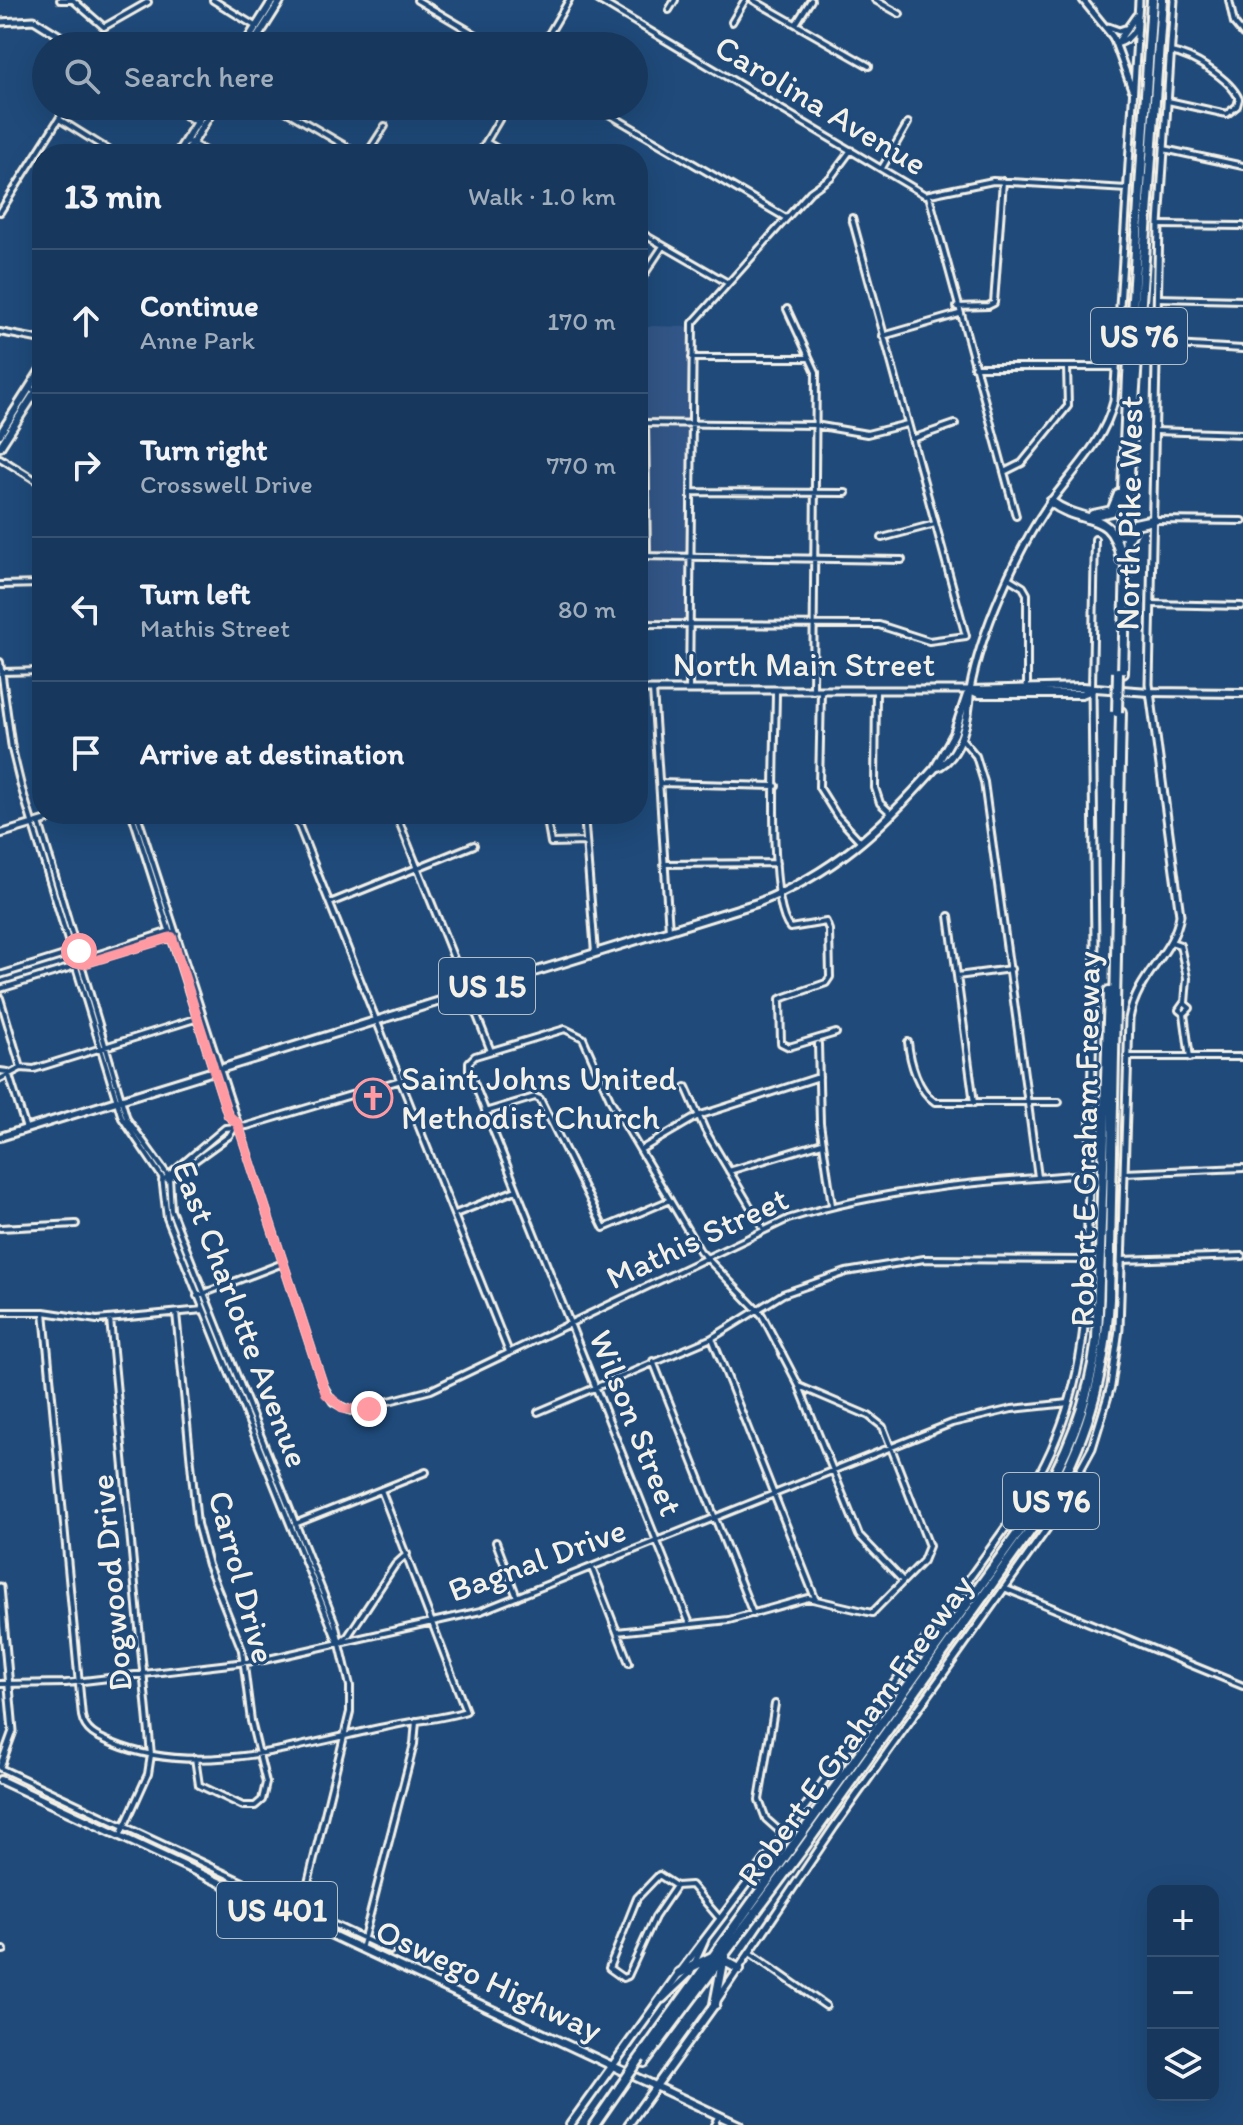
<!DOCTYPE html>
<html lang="en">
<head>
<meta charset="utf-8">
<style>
  body { margin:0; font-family:Itim,sans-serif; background:#244365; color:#f1f3f6 }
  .controls { position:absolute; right:24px; bottom:24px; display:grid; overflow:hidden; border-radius:16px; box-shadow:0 8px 32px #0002 }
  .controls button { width:72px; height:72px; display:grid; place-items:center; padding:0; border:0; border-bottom:2px solid #365272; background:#17385c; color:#f1f3f6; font:40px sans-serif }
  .stop { position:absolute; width:24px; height:24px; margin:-18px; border:6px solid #ff9aa2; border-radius:50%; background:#fff }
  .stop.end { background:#ff9aa2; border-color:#fff; box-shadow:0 2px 8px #0008 }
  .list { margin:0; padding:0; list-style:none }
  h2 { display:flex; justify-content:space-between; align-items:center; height:104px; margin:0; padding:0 32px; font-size:34px }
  h2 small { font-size:26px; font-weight:400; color:#9eacbb }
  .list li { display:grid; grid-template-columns:52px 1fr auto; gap:24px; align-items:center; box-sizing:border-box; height:144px; padding:0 32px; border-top:2px solid #365272 }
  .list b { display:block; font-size:30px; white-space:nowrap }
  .list p { margin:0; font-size:26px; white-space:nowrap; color:#9eacbb }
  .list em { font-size:26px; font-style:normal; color:#9eacbb }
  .icon { flex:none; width:44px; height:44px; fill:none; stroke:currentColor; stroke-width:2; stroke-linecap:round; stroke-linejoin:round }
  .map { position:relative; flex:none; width:1243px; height:2125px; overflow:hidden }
  .search { position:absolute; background:#17385c; box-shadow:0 8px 32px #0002; left:32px; top:32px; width:616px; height:88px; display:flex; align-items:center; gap:20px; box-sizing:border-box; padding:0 28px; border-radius:44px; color:#9eacbb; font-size:30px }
  .panel { position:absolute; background:#17385c; box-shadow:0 8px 32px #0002; left:32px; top:144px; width:616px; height:680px; border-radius:32px }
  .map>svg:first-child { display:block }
  .built { fill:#325787 }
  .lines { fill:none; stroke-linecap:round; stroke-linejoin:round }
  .street-casing { stroke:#f4f1e8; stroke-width:10 }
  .secondary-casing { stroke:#f4f1e8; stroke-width:11 }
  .primary-casing { stroke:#f4f1e8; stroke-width:12 }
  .highway-casing { stroke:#f4f1e8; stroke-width:14 }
  .street { stroke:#1f4a7a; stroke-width:4 }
  .secondary { stroke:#1f4a7a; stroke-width:5 }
  .primary { stroke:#1f4a7a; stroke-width:6 }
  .highway { stroke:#1f4a7a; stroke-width:8 }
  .highway-bridge-casing { stroke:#f4f1e8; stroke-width:14; stroke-linecap:butt }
  .highway-bridge { stroke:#1f4a7a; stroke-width:8 }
  .route { stroke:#ff9aa2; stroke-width:10 }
  .labels { text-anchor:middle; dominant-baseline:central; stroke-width:6; stroke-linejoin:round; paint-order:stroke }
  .shield { fill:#1f4a7a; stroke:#b4bfc7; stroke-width:2 }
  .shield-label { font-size:32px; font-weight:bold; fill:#f4f1e8 }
  .street-label { font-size:34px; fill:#f4f1e8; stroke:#1f4a7a }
  .poi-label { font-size:34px; fill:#f4f1e8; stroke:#1f4a7a; text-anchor:start }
</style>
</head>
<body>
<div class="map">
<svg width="1243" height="2125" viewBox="0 0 1243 2125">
  <rect width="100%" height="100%" fill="#1f4a7a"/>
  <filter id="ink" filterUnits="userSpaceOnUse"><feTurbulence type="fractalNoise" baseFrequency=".0125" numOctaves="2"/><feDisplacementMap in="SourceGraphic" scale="16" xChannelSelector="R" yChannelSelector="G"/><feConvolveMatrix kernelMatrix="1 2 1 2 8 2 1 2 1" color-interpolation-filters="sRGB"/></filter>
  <g filter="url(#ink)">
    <!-- built -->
    <path class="built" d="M653,326L689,327L686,622L638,621V329Z"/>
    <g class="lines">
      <defs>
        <path id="street" d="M60,0H72
          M73,0L104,27L148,2
          M213,0L255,26
          M417,0L495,46
          M598,0L925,195L993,181L1127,189
          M753,0L869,66
          M875,0L900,14
          M1229,0L1234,23L1243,34
          M669,10L675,0
          M732,22L745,0
          M796,24L811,0
          M542,46L569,0
          M1168,101L1227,114L1237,106L1239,99C1230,78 1192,56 1171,52
          M277,106L359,154
          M595,106L786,218
          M59,119L115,154
          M186,140L210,154
          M486,142L506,154
          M1164,149L1243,166
          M367,154L385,126
          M479,154L507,106
          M882,168L908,123
          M929,196L1016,516
          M0,212L67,106
          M1159,225L1243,226
          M638,231L728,283
          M638,284L663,246
          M1157,298L1243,300
          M957,307L988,306L994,303L1003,181
          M787,309L816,372L813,691
          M0,332L42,340
          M883,336L959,314
          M1156,344L1243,349
          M692,358H809
          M974,367H1115
          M30,388L42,394
          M638,423L815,425L867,434L907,424
          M645,423L647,556
          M1155,431L1243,434
          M912,439L955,424
          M0,458L42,484
          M1004,472L1022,463L1068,406L1067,367
          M691,492L846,493
          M1153,520L1243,521
          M882,538L935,524
          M638,556L902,560
          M1010,579L1023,587L1027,594V687
          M0,585L42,584
          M1151,604L1242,606
          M638,624L879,625L929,641L966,636L852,218
          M0,662L12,749L21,786L122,1118L162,1177L167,1218L337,1641
          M1,672L42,671
          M1092,687L1095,539
          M653,690L669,930
          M689,690L693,323L810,192L831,177L851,150
          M776,691C776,734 766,902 790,928L826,922L829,930L830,977L826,983L780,999L781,1043L789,1047L836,1033
          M821,691L819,787L837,816L861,842
          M876,691L875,788L880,803L891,813
          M961,738L976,756L984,782L1038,1177
          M659,783L776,786
          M132,814L228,1115L238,1124
          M137,814L323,1385L333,1402L351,1411L431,1390L788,1219C886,1188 987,1181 1089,1174
          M294,814L508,1350
          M396,814L491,1051
          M546,814L551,843L586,842
          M584,814L595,953
          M39,822L127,1119L169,1177L171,1210L335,1623L350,1686V1712L299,1920
          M664,864L776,863
          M330,903L474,845
          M949,916L974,1103
          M1171,942L1180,945L1187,978L1185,1003
          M81,960L170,931L177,934
          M0,975L74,952
          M957,976L1011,969
          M0,989L174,936
          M0,998L21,1068
          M1184,1014L1190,1008L1184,1003L1179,1010L1184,1014L1190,1058
          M908,1042C910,1062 918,1091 935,1102H1059
          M818,1044L820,1123L832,1205
          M1127,1057H1243
          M0,1071L8,1072
          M8,1072L26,1129
          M0,1079L21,1068L34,1069L198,1018
          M686,1087L705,1130L763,1228
          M485,1112L535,1097L540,1099L604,1228L670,1200
          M640,1150L698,1116L819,1077
          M729,1171L822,1143
          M1124,1173L1243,1168
          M168,1180L229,1136L236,1126
          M162,1181L225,1128L247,1126L401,1080
          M455,1214L516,1190
          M0,1228L76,1224
          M1122,1260L1243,1256
          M197,1296L283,1263
          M0,1312H44L97,1320L203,1310
          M44,1312L82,1716C85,1732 97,1737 112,1743C200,1780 305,1743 394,1725C418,1720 443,1719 466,1711L381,1490
          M176,1313L197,1524L208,1565L242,1650L251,1721L266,1783L262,1800L255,1806H243L199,1785L195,1758
          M110,1319L151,1755L148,1774L120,1836
          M712,1338L815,1598
          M653,1361L753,1614
          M799,1386L859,1535L903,1581
          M538,1412L712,1338L783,1294L846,1272L924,1259L1087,1260
          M295,1524L426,1472
          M496,1542L517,1597
          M592,1568L629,1663
          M1004,1588L1243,1686
          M617,1632L729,1620L808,1598L872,1613L923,1561L929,1546L883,1427L869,1416L799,1386L762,1315L700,1251L611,1101L583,1038L565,1029L475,1056L469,1062V1070L690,1624
          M341,1642L348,1636L395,1565L407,1554
          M0,1684L66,1683L264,1660L481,1611L952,1423L1012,1409L1069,1403
          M775,1704L759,1800L766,1819L784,1835
          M0,1768L390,1951
          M659,1875L676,1886L655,1917L628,1976L623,1978L609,1968L637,1898Z
          M676,1886L691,1885L720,1919
          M361,1949L414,1744L416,1721
          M0,1950H4
          M750,1953L826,2006
          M714,2125L719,2115"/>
        <path id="secondary" d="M1083,0L1113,37L1132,89
          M0,22L34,20L76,46
          M1108,27L1119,31L1128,28
          M1117,43L1136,16
          M1116,44C1139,37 1138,20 1139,0
          M171,106L198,123
          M638,690H970C980,634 1016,551 1049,504C1073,471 1104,442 1114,401L1138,22
          M0,834L66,814
          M0,1587L13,1731L0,1767
          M682,1969L811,1799L1017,1512C1060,1447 1082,1380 1086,1302L1095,943L1092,690
          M663,1999L690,1973L705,1940
          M718,1999L834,1827L1053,1520L1092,1448L1111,1386L1119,1329L1129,1019C1137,974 1174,954 1180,915L1149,684L1159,225L1174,0"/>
        <path id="primary" d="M244,46L273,0
          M252,46L281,0
          M177,154L207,106
          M186,154L215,106
          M0,434L42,368
          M0,447L42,382
          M970,690L1082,687L1149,692L1243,693
          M970,690L979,694H1082L1092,690
          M935,768L954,734L967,695
          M0,1137L757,903C833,874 881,829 935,768C962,759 969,714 970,690
          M0,1780L739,2125
          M570,2125L679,1973
          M628,2125L715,2004"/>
        <path id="highway" d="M1051,502C1084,527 1112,507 1121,559
          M1093,515L1112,511L1119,494
          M1121,534L1128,376L1152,0
          M1130,536L1135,524L1153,520
          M1123,673L1128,488L1162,0
          M723,1960L739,1969
          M679,1973L712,1957
          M715,2004L724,1957
          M640,2058L1031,1515C1066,1460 1089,1404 1097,1339L1109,991
          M644,2062L804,1847L1045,1510C1086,1444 1105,1376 1109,1299L1121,712
          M594,2125L621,2086"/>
      </defs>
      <!-- street casing -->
      <use href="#street" class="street-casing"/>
      <!-- secondary casing -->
      <use href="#secondary" class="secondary-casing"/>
      <!-- primary casing -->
      <use href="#primary" class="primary-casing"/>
      <!-- highway casing -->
      <use href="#highway" class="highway-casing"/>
      <!-- street -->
      <use href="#street" class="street"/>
      <!-- secondary -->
      <use href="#secondary" class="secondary"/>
      <!-- primary -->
      <use href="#primary" class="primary"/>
      <!-- highway -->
      <use href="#highway" class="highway"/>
      <defs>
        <path id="highway-bridge" d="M1117,712L1118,672
          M621,2086L640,2058"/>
      </defs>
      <!-- highway-bridge casing -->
      <use href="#highway-bridge" class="highway-bridge-casing"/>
      <!-- highway-bridge -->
      <use href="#highway-bridge" class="highway-bridge"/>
    </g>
  </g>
  <g class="lines" filter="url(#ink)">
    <!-- route -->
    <path class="route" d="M79,951L83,964L172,937L228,1115L238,1124L326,1394L344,1409H369"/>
  </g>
  <!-- icons -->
  <defs>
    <symbol id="church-ring" viewBox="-11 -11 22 22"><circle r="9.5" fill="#1f4a7a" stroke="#ff9aa2" stroke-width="1.5"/><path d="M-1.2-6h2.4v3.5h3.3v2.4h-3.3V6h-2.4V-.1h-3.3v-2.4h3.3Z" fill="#ff9aa2"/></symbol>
  </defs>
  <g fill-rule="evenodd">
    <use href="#church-ring" x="351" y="1076" width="44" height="44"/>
  </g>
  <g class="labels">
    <!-- shield labels -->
    <g class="shield">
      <rect x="1091" y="308" width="96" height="56" rx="6"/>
      <rect x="439" y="958" width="96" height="56" rx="6"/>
      <rect x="1003" y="1473" width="96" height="56" rx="6"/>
      <rect x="217" y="1882" width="120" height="56" rx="6"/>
    </g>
    <g class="shield-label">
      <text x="1139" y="336">US 76</text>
      <text x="487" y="986">US 15</text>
      <text x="1051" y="1501">US 76</text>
      <text x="277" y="1910">US 401</text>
    </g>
    <!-- street labels -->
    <g class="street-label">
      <text transform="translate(821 105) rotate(31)">Carolina Avenue</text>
      <text transform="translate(1129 513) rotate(-89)">North Pike West</text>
      <text x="804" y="664">North Main Street</text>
      <text transform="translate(1085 1139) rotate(-89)">Robert E Graham Freeway</text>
      <text transform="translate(697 1238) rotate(-25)">Mathis Street</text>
      <text transform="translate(241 1314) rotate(69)">East Charlotte Avenue</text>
      <text transform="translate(636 1423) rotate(68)">Wilson Street</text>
      <text transform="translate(537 1560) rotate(-20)">Bagnal Drive</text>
      <text transform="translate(242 1577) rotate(75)">Carrol Drive</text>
      <text transform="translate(111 1583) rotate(-95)">Dogwood Drive</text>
      <text transform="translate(855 1730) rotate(-54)">Robert E Graham Freeway</text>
      <text transform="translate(489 1980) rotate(25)">Oswego Highway</text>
    </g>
    <!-- poi labels -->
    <g class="poi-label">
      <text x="401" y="1078">Saint Johns United<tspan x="401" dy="39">Methodist Church</tspan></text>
    </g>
  </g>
</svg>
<div class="controls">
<button>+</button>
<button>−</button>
<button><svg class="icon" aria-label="layers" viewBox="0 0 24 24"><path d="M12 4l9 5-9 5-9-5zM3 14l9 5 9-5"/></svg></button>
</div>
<div class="stop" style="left:79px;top:951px"></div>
<div class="stop end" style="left:369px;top:1409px"></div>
<div class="search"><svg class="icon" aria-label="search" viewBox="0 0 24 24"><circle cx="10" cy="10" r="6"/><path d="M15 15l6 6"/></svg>Search here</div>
<section class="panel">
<h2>13 min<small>Walk · 1.0 km</small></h2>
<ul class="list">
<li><svg class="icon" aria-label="ahead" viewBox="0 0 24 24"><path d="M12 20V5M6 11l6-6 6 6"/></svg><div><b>Continue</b><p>Anne Park</p></div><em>170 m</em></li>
<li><svg class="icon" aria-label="right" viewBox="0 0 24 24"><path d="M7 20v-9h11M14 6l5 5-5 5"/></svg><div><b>Turn right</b><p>Crosswell Drive</p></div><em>770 m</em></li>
<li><svg class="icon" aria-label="left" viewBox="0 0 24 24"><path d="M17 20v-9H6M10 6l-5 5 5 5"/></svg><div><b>Turn left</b><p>Mathis Street</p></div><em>80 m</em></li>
<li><svg class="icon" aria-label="arrive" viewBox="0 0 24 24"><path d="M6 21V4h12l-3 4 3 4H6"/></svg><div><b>Arrive at destination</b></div></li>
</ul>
</section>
</div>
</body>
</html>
